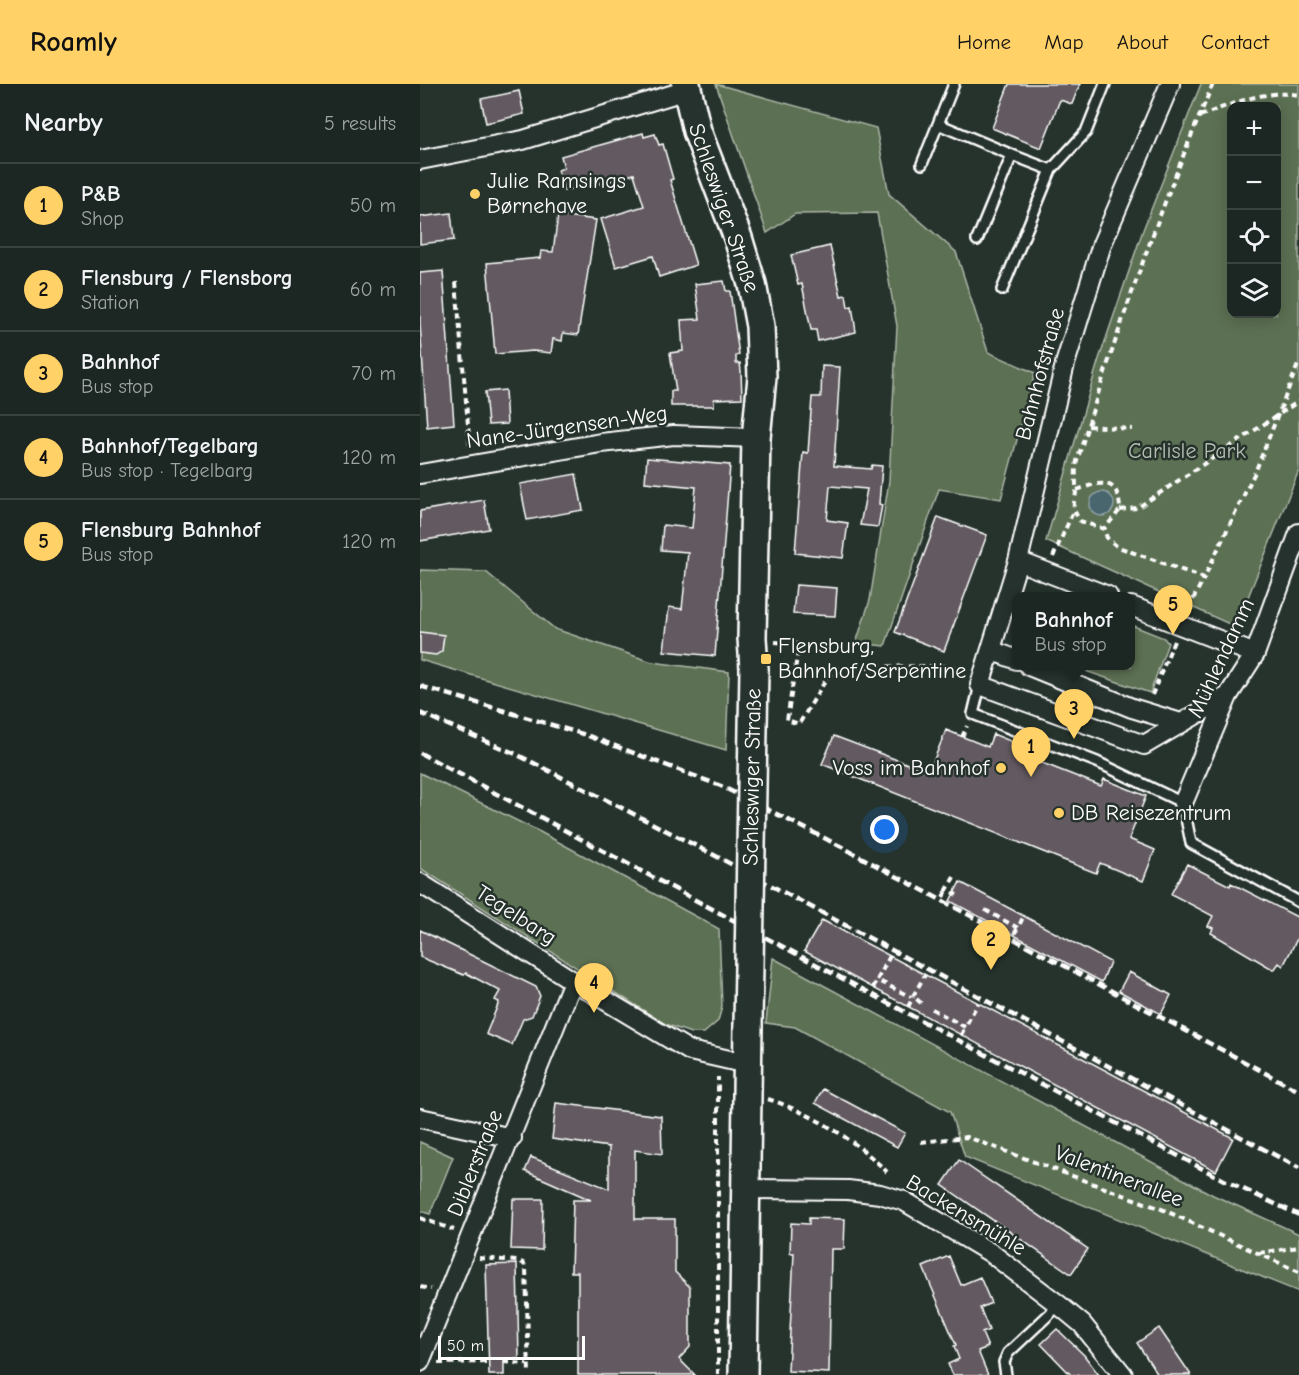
<!DOCTYPE html>
<html lang="en">
<head>
<meta charset="utf-8">
<style>
  body { margin:0; font-family:"Comic Neue",sans-serif; background:#29322f; color:#f1f3f6 }
  .controls { position:absolute; right:18px; top:18px; display:grid; overflow:hidden; border-radius:12px; box-shadow:0 3px 15px #0003 }
  .controls button { width:54px; height:54px; display:grid; place-items:center; padding:0; border:0; border-bottom:2px solid #3a4340; background:#1c2622; color:#f1f3f6; font:30px sans-serif }
  .scale { position:absolute; left:18px; bottom:15px; width:147px; box-sizing:border-box; padding-left:6px; border:3px solid #fff; border-top:0; font-size:16px; line-height:21px; white-space:nowrap; color:#fff; -webkit-text-stroke:4px #26332d; paint-order:stroke }
  .you { position:absolute; left:465px; top:746px; width:21px; height:21px; margin:-15px; border:4px solid #fff; border-radius:50%; background:#1a73e8; box-shadow:0 0 0 9px #1a73e833 }
  .badge { display:grid; place-items:center; width:39px; height:39px; border-radius:50%; background:#ffd166; color:#111; font-size:20px; font-weight:700 }
  .pin { position:absolute; translate:-50% -50px; filter:drop-shadow(0 2px 3px #0008) }
  .pin::after { content:''; position:absolute; top:32px; width:21px; height:18px; background:inherit; clip-path:polygon(0 0,100% 0,50% 100%) }
  .popup { position:absolute; left:592px; top:508px; width:123px; height:78px; box-sizing:border-box; display:grid; place-content:center; border-radius:12px; background:#1c2622; filter:drop-shadow(0 2px 4px #0005); font-size:20px; white-space:nowrap; color:#a0a5a5 }
  .popup b { font-size:22px; color:#f1f3f6 }
  .popup::after { content:''; position:absolute; left:50%; top:100%; margin-left:-12px; border:12px solid transparent; border-top-color:#1c2622 }
  .list { margin:0; padding:0; list-style:none }
  h2 { display:flex; justify-content:space-between; align-items:center; height:78px; margin:0; padding:0 24px; font-size:26px }
  h2 small { font-size:20px; font-weight:400; color:#a0a5a5 }
  .list li { display:grid; grid-template-columns:39px 1fr auto; gap:18px; align-items:center; box-sizing:border-box; height:84px; padding:0 24px; border-top:2px solid #3a4340 }
  .list b { display:block; font-size:22px; white-space:nowrap }
  .list p { margin:0; font-size:20px; white-space:nowrap; color:#a0a5a5 }
  .list em { font-size:20px; font-style:normal; color:#a0a5a5 }
  .icon { flex:none; width:33px; height:33px; fill:none; stroke:currentColor; stroke-width:2; stroke-linecap:round; stroke-linejoin:round }
  .map { position:relative; flex:none; width:879px; height:1291px; overflow:hidden }
  header { display:flex; align-items:center; gap:36px; box-sizing:border-box; height:84px; padding:0 30px; background:#ffd166; color:#111 }
  header strong { font-size:28px }
  nav { display:flex; gap:33px; margin-inline-start:auto; font-size:21px }
  main { display:flex }
  aside { flex:1; background:#1c2622 }
  .map>svg:first-child { display:block }
  .green { fill:#5b6f52; stroke:#adb7a8; stroke-width:1.5; fill-rule:evenodd }
  .water { fill:#48656e; stroke:#91a3a8; stroke-width:1.5 }
  .building { fill:#625a60; stroke:#fff; stroke-width:1.5 }
  .lines { fill:none; stroke-linecap:round; stroke-linejoin:round }
  .lane-casing { stroke:#fff; stroke-width:14 }
  .street-casing { stroke:#fff; stroke-width:22 }
  .secondary-casing { stroke:#fff; stroke-width:32 }
  .path { stroke:#fff; stroke-width:4; stroke-dasharray:6 4.5; stroke-linecap:butt }
  .lane { stroke:#26332d; stroke-width:9 }
  .street { stroke:#26332d; stroke-width:18 }
  .secondary { stroke:#26332d; stroke-width:27 }
  .rail { stroke:#fff; stroke-width:4.5; stroke-dasharray:9 4.5; stroke-linecap:butt }
  .secondary-bridge-casing { stroke:#fff; stroke-width:32; stroke-linecap:butt }
  .secondary-bridge { stroke:#26332d; stroke-width:27 }
  .poi-dot { fill:#ffd166; stroke:#26332d; stroke-width:2 }
  .labels { text-anchor:middle; dominant-baseline:central; stroke-width:5; stroke-linejoin:round; paint-order:stroke }
  .poi-label { font-size:22px; fill:#fff; stroke:#26332d; text-anchor:start }
  .street-label { font-size:22px; fill:#fff; stroke:#26332d }
  .park-label { font-size:22px; fill:#b5beb1; stroke:#26332d }
</style>
</head>
<body>
<header>
<strong>Roamly</strong>
<nav><a>Home</a><a>Map</a><a>About</a><a>Contact</a></nav>
</header>
<main>
<aside>
<h2>Nearby<small>5 results</small></h2>
<ul class="list">
<li><span class="badge">1</span><div><b>P&amp;B</b><p>Shop</p></div><em>50 m</em></li>
<li><span class="badge">2</span><div><b>Flensburg / Flensborg</b><p>Station</p></div><em>60 m</em></li>
<li><span class="badge">3</span><div><b>Bahnhof</b><p>Bus stop</p></div><em>70 m</em></li>
<li><span class="badge">4</span><div><b>Bahnhof/Tegelbarg</b><p>Bus stop · Tegelbarg</p></div><em>120 m</em></li>
<li><span class="badge">5</span><div><b>Flensburg Bahnhof</b><p>Bus stop</p></div><em>120 m</em></li>
</ul>
</aside>
<div class="map">
<svg width="879" height="1291" viewBox="0 0 879 1291">
  <rect width="100%" height="100%" fill="#26332d"/>
  <filter id="ink" filterUnits="userSpaceOnUse"><feTurbulence type="fractalNoise" baseFrequency=".0167" numOctaves="2"/><feDisplacementMap in="SourceGraphic" scale="12" xChannelSelector="R" yChannelSelector="G"/><feConvolveMatrix kernelMatrix="1 2 1 2 8 2 1 2 1" color-interpolation-filters="sRGB"/></filter>
  <g filter="url(#ink)">
    <!-- green -->
    <path class="green" d="M296,0L456,44L469,110L536,168L568,268L615,289L581,415L519,405L465,562L436,559L450,516L469,397L477,242L457,129L375,130L347,149Z
      M781,0H879V386L816,543L626,457L678,278L723,146ZM812,22H856V230H812Z
      M0,486L66,488L135,545L232,578L309,588L306,666L0,576Z
      M711,541L744,554L748,559L730,609L651,582H711Z
      M0,689L120,748L299,845L302,923L298,937L284,949H271L245,940L0,784Z
      M353,874L793,1111L879,1150V1208L545,1073L530,1028L375,943L346,939Z
      M0,1058L33,1073L10,1130L0,1127Z"/>
    <!-- water -->
    <path class="water" d="M670 420a12 12 0 1 1 24 0a12 12 0 1 1-24 0Z"/>
    <!-- building -->
    <path class="building" d="M589,0H660L652,20L640,16L621,64L572,44Z
      M99,7L104,30L66,39L61,15Z
      M223,49L224,53L235,50L239,61L243,60L253,95L250,96L276,181L239,193L233,172L196,183L181,135L224,122L214,90L180,100L179,96L144,107L138,86L144,84L141,72Z
      M31,129L34,156L0,160V133Z
      M138,131L176,136L158,251L143,249L142,257L133,255L131,269L113,267L75,270L67,179L120,174L121,167L133,168Z
      M410,162L421,212L426,211L428,223L432,222L436,248L398,257L396,246H391L382,200L378,201L371,171Z
      M23,187L34,340L7,343L0,240V189Z
      M304,197L306,207H310L319,271L316,272V279H320L321,287L322,314L294,315V322H251V307H256L250,269L263,267L261,236L280,235L275,200Z
      M402,282L420,283L414,382L451,385L452,381L462,382L459,420L462,421L458,443L440,441L447,405L410,402L407,436L428,439L423,474L375,469L383,368L388,369L392,313H401Z
      M85,306L87,340L68,341L65,308Z
      M227,374L310,381L295,572L244,567L249,523L262,525L268,468L241,466L243,441L272,444L276,403L225,398Z
      M156,390L163,426L107,436L100,400Z
      M64,416L69,445L0,457V427Z
      M518,433L567,451L524,567L475,548Z
      M376,501L417,504L415,532L373,530Z
      M0,548L24,551L22,567L16,571L0,569Z
      M526,646L568,663L573,650L615,667L612,675L681,702L684,695L726,712L709,755L735,766L723,797L680,779L676,789L402,680L414,652L509,688Z
      M767,780L810,802L811,799L879,834V851L863,882L859,879L854,886L791,849L793,844L788,842L793,832L751,810Z
      M540,798L690,878L682,898L530,817Z
      M402,836L813,1054L796,1087L384,867Z
      M0,846L116,903L120,912L112,932L103,935L92,961L66,950L79,918L75,916L80,907L46,889L44,891L0,873Z
      M709,888L751,911L741,930L699,907Z
      M403,1005L485,1049L477,1063L395,1019Z
      M136,1019L241,1032L242,1070L215,1066V1135H255V1188L270,1203V1263L259,1275L275,1291H158V1188H151L153,1116H171L105,1087L111,1073L189,1105V1063L132,1055Z
      M539,1076L668,1165L651,1190L522,1101Z
      M93,1115H123L122,1166L91,1165Z
      M389,1134L425,1135L424,1165H411L409,1289L368,1287L374,1169H370L371,1139L389,1140Z
      M529,1172L541,1201L560,1193L571,1219L560,1224L569,1246L562,1249L568,1263L558,1267L568,1291H533L528,1280L539,1275L534,1262L536,1261L503,1183Z
      M97,1180L99,1275H84V1291H69L66,1181Z
      M739,1244L771,1291H738L717,1259Z
      M637,1245L664,1271L679,1291H651L621,1260Z"/>
    <g class="lines">
      <defs>
        <path id="lane" d="M518,40L592,71L557,156
          M502,80L534,0
          M631,86L666,48L685,0
          M582,206L631,86L592,71
          M560,601L553,630L677,678L763,719L771,759L879,818
          M586,1291L584,1278L588,1269L639,1221"/>
        <path id="street" d="M750,0L682,160L645,280L598,477L560,601L724,661L808,612
          M0,76L103,56L267,6
          M0,390L181,359L254,351L336,354
          M598,477L688,512
          M711,522L835,570
          M571,566L597,576
          M609,582L712,624L761,639
          M763,719L808,612L835,570L879,449
          M0,799L153,897L270,967L327,980
          M0,1034L92,1054
          M324,1105L428,1106L460,1110L484,1117L571,1169L639,1221L662,1240L703,1291
          M0,1278L153,897"/>
        <path id="secondary" d="M266,0L277,47L318,154L332,200L340,242L342,293L336,354L332,554L334,585
          M323,1291L328,941"/>
      </defs>
      <!-- lane casing -->
      <use href="#lane" class="lane-casing"/>
      <!-- street casing -->
      <use href="#street" class="street-casing"/>
      <!-- secondary casing -->
      <use href="#secondary" class="secondary-casing"/>
      <!-- path -->
      <path class="path" d="M793,0C740,123 696,249 657,377C655,387 656,394 656,403C657,420 648,418 660,437L684,445L687,454L698,463L784,494L836,386L879,278
        M780,32C812,20 844,5 879,11
        M36,198L50,365
        M668,342L712,345
        M657,406C681,397 699,393 700,426L684,445
        M700,426L717,424L879,317
        M633,473L653,428
        M768,525L784,494
        M355,558L379,560L367,636L379,640L407,594L416,586L425,583L532,582L544,591
        M732,611L754,557
        M542,653L547,642
        M534,793L527,806L537,811
        M523,813L527,806
        M565,826L598,844L604,831
        M594,850L598,844
        M470,872L457,896L491,913
        M453,904L457,896
        M501,919L493,912L505,891
        M488,923L493,913
        M512,925L545,943L558,919
        M541,951L545,943
        M348,1015C391,1029 436,1056 467,1088
        M501,1058L547,1053L744,1126L879,1188
        M0,1134L34,1146
        M839,1169L879,1163
        M59,1174L97,1177L103,1179L106,1183L109,1291
        M0,1203L11,1205
        M84,1278L107,1280
        M18,1279L68,1278
        M298,1291V993"/>
      <!-- lane -->
      <use href="#lane" class="lane"/>
      <!-- street -->
      <use href="#street" class="street"/>
      <!-- secondary -->
      <use href="#secondary" class="secondary"/>
      <!-- rail -->
      <path class="rail" d="M0,602L166,651L301,702L418,761L879,1007
        M0,629L96,670L294,771L879,1084
        M0,669L502,937L804,1096L879,1131"/>
      <defs>
        <path id="secondary-bridge" d="M328,941L334,585"/>
      </defs>
      <!-- secondary-bridge casing -->
      <use href="#secondary-bridge" class="secondary-bridge-casing"/>
      <!-- secondary-bridge -->
      <use href="#secondary-bridge" class="secondary-bridge"/>
    </g>
  </g>
  <!-- markers -->
  <g class="poi-dot">
    <circle cx="55" cy="110" r="6"/>
    <rect x="340" y="569" width="12" height="12" rx="3"/>
    <circle cx="581" cy="684" r="6"/>
    <circle cx="639" cy="729" r="6"/>
  </g>
  <g class="labels">
    <!-- poi labels -->
    <g class="poi-label">
      <text x="67" y="97">Julie Ramsings<tspan x="67" dy="25">Børnehave</tspan></text>
      <text x="358" y="562">Flensburg,<tspan x="358" dy="25">Bahnhof/Serpentine</tspan></text>
      <text x="569" y="684" text-anchor="end">Voss im Bahnhof</text>
      <text x="651" y="729">DB Reisezentrum</text>
    </g>
    <!-- street labels -->
    <g class="street-label">
      <text transform="translate(304 124) rotate(71)">Schleswiger Straße</text>
      <text transform="translate(620 290) rotate(-75)">Bahnhofstraße</text>
      <text transform="translate(147 343) rotate(-8)">Nane-Jürgensen-Weg</text>
      <text transform="translate(801 574) rotate(-65)">Mühlendamm</text>
      <text transform="translate(332 693) rotate(-89)">Schleswiger Straße</text>
      <text transform="translate(96 831) rotate(33)">Tegelbarg</text>
      <text transform="translate(55 1079) rotate(-68)">Diblerstraße</text>
      <text transform="translate(699 1092) rotate(21)">Valentinerallee</text>
      <text transform="translate(546 1131) rotate(31)">Backensmühle</text>
    </g>
    <!-- park labels -->
    <g class="park-label">
      <text x="767" y="367">Carlisle Park</text>
    </g>
  </g>
</svg>
<div class="controls">
<button>+</button>
<button>−</button>
<button><svg class="icon" aria-label="locate" viewBox="0 0 24 24"><circle cx="12" cy="12" r="6"/><path d="M12 2v4M12 18v4M2 12h4M18 12h4"/></svg></button>
<button><svg class="icon" aria-label="layers" viewBox="0 0 24 24"><path d="M12 4l9 5-9 5-9-5zM3 14l9 5 9-5"/></svg></button>
</div>
<div class="scale">50 m</div>
<div class="you"></div>
<div class="pin badge" style="left:611px;top:693px">1</div>
<div class="pin badge" style="left:571px;top:886px">2</div>
<div class="pin badge" style="left:654px;top:655px">3</div>
<div class="popup"><b>Bahnhof</b>Bus stop</div>
<div class="pin badge" style="left:174px;top:929px">4</div>
<div class="pin badge" style="left:753px;top:551px">5</div>
</div>
</main>
</body>
</html>
